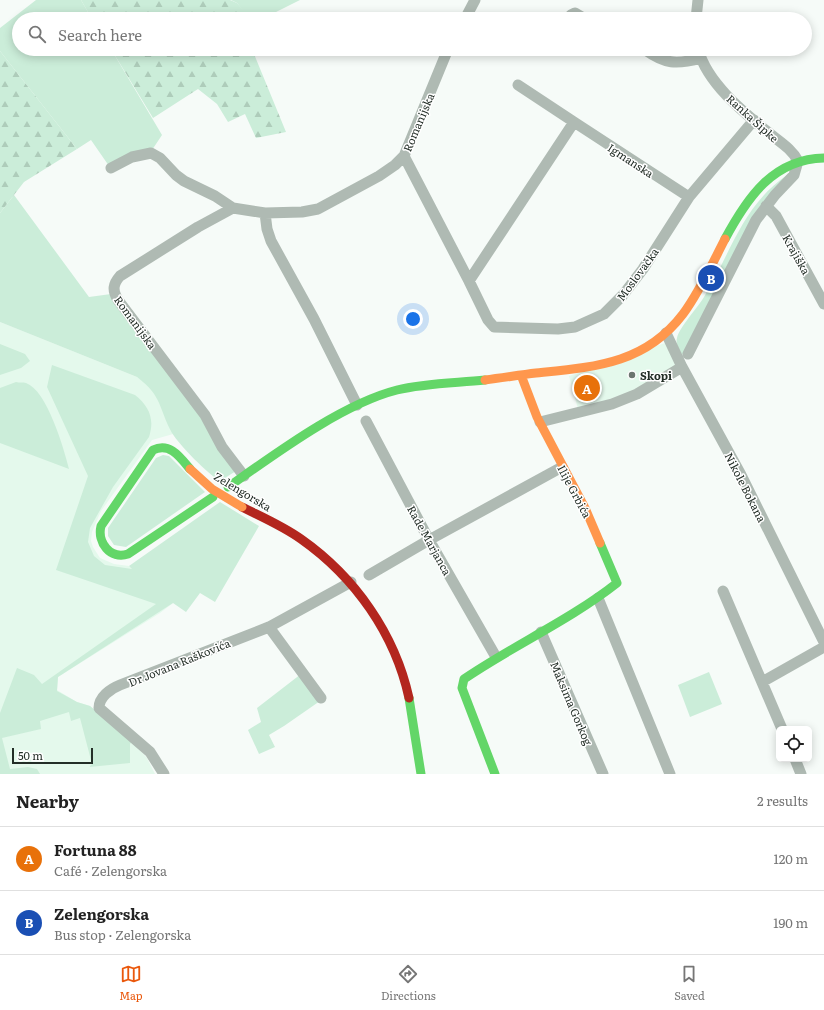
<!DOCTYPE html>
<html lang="en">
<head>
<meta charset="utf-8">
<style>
  body { margin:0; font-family:Literata,serif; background:#f2f2f2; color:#222 }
  .controls { position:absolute; right:12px; bottom:12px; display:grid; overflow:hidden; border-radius:6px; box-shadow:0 2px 10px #0003 }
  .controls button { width:36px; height:36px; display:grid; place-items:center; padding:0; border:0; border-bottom:1px solid #e0e0e0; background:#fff; color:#222; font:20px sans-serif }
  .scale { position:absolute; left:12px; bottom:10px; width:81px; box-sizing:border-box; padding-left:4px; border:2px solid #232e27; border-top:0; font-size:11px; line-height:14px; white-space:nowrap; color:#232e27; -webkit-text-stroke:3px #fff; paint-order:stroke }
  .you { position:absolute; left:413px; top:319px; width:14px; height:14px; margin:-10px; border:3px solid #fff; border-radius:50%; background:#1a73e8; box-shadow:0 0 0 6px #1a73e833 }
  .badge { display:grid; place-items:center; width:26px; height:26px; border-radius:50%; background:#ea580c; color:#fff; font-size:13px; font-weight:700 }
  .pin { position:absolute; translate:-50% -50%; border:2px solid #fff; box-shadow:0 1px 4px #0006 }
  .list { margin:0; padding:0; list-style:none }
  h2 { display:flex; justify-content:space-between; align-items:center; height:52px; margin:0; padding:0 16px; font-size:17px }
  h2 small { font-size:13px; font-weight:400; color:#767676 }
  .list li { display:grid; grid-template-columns:26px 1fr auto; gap:12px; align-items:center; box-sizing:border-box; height:64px; padding:0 16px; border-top:1px solid #e0e0e0 }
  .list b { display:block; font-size:15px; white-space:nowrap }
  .list p { margin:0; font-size:13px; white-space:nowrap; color:#767676 }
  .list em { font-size:13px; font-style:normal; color:#767676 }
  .icon { flex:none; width:22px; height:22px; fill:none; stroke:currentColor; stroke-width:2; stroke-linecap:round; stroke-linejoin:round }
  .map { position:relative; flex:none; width:824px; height:774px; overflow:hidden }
  .search { position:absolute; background:#fff; box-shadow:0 2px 10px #0003; left:12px; right:12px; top:12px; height:44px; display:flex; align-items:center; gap:10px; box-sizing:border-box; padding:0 14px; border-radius:22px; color:#767676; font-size:15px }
  .sheet { height:180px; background:#fff }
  nav { display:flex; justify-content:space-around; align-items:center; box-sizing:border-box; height:56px; border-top:1px solid #e0e0e0; background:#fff; font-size:11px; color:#767676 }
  nav a { display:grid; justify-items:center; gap:2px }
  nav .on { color:#ea580c }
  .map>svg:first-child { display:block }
  .built { fill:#e4f9ec }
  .green { fill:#cbedd9 }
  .forest { fill:url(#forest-firs) }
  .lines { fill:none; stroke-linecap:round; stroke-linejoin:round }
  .street { stroke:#afbab3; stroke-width:11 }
  .fast { stroke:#63d668; stroke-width:9 }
  .slow { stroke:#ff974d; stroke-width:9 }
  .jam { stroke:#b3261e; stroke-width:9 }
  .slow-bridge { stroke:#ff974d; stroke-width:9 }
  .poi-dot { fill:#6d7670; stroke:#fff; stroke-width:1.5 }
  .labels { text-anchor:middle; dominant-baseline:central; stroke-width:3; stroke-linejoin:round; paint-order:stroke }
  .street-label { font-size:11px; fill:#232e27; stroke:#fff }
  .poi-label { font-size:11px; font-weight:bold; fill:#232e27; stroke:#fff; text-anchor:start }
</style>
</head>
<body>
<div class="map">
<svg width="824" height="774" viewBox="0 0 824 774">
  <defs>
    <pattern id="forest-firs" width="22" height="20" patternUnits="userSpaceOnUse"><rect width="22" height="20" fill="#cbedd9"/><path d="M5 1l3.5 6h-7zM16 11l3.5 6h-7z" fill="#aeccba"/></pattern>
  </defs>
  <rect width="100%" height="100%" fill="#f6fbf8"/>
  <!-- built -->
  <path class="built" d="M0,322L137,377L151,387L160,401L173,434L152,440L101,511L92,532L91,541L93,547L100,558L114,564L129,566L173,603L160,613L58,677L57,690L77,702L90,706L132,741L147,758L155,774H0Z
    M665,343L675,361V366L636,391L578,409L569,376Z"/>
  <!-- green -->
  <path class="green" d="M36,0H81L92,19H19V49H111L162,135L152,150L109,166L91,140L77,149L0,51V28Z
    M231,0H300L262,19H249L237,3Z
    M787,175L684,353L682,355C680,350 675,344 677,338C679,328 698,307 704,297C731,253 742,206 787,175Z
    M14,195L89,297L111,294L199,411L236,471L220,481C207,473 180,446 172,433C158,407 163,397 137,377L0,322V213Z
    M0,344L25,354L30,361L21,368L0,375Z
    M52,365L135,395C149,406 155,419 149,437L113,487L90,528L88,542L94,556L105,565L132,569L129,566L220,502L259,526L215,602L200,593L186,612L173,603L58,677L57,691L77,702L90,706L132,741L130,744V763L89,767L92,764L80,718L71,721L69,712L40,721L41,729L2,738L10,769L28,767L37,769L40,774H0V713L17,668L34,675L42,684L156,604L56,570L88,476L47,387Z
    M16,382C19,383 23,382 26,383C47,390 64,449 69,469L0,443V388Z
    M163,455L169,456L205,492L126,547L114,545L108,536V528L156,458Z
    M709,672L722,704L690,717L678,685Z
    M301,674L320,701L284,726L269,735L275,747L259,754L248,730L261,722L257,708Z"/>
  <!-- forest -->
  <path class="forest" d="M81,0H230L237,3L250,18L92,19Z
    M111,49H252L286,132L256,138L245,114L228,122L217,104L198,89L153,118Z
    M0,51L77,149L24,182L0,213Z"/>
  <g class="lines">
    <!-- street -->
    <path class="street" d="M571,15L575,13L585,19
      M465,19L475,0
      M696,19L698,0
      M644,49C665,64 676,65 701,58
      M574,122L689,197
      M404,156L469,281L574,122L518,85
      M111,168L132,157L151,153L160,158L176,175L184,181L215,196L233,208L265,213L302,212L318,209L379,176L395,165L404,156L448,49
      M766,206L776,216L824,304
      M233,208L198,227L120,276C113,284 112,290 118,300L205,415L222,447L244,476
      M265,213L267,229L271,241L314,319L357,405
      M469,281L488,320L494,327L558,329L575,327L604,314L623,295L643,269L689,197L754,120
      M666,333L682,367L741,475L824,642
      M688,354L756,220L775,195L794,175L798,161C792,149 780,142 769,133C743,112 707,83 698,49
      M366,421L429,540L496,657
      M540,422L612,404L637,394L682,367
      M369,575L429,540L562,467
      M723,591L782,729
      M598,598L670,774
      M269,627L321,698
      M541,632L603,774
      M762,682L824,647
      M795,759L801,774
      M164,774L150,752L99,708C99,697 110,689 120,685L269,627L351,582"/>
    <!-- fast -->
    <path class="fast" d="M725,239C747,198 773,159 824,158
      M190,469C180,457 170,442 153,450L101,526C97,542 110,560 128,554L213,497
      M228,487C275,454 342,404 397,390C425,383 456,383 485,380
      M409,698L421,774
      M495,774L462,688L464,679C514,645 570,620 617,583L600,543"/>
    <!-- slow -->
    <path class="slow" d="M521,375L537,417L585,508L600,543
      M485,380C502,378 519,375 536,373C595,367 645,364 683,314C700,291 712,264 725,239"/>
    <!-- jam -->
    <path class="jam" d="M242,507C262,517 283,526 301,539C355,577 395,634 409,698"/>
    <!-- slow-bridge -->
    <path class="slow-bridge" d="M190,469L212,489L242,507"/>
  </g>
  <!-- markers -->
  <circle class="poi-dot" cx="632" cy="375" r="4"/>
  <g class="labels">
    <!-- street labels -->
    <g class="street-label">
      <text transform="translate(753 118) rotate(42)">Ranka Šipke</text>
      <text transform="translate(418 122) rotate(-67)">Romanijska</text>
      <text transform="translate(631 160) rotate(33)">Igmanska</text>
      <text transform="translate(797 254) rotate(61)">Krajiška</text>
      <text transform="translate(637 274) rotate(-54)">Moslovačka</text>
      <text transform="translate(136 322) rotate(54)">Romanijska</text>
      <text transform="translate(746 487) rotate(63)">Nikole Bokana</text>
      <text transform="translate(243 491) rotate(31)">Zelengorska</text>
      <text transform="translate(575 491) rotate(62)">Ilije Grbića</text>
      <text transform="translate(430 540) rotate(61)">Rade Marjanca</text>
      <text transform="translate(179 662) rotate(-22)">Dr Jovana Raškovića</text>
      <text transform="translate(572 703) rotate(67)">Maksima Gorkog</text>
    </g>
    <!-- poi labels -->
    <g class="poi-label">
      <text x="640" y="375">Skopi</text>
    </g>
  </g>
</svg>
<div class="controls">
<button><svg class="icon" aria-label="locate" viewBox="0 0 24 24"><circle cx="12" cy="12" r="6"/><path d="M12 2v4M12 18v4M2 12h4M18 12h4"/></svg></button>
</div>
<div class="scale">50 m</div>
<div class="you"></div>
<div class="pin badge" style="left:587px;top:388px;background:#e8710a">A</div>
<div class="pin badge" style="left:711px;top:278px;background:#1a4fb4">B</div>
<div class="search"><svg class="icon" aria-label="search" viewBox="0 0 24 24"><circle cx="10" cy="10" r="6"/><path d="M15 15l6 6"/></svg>Search here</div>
</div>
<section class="sheet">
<h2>Nearby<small>2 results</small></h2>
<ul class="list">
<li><span class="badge" style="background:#e8710a">A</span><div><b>Fortuna 88</b><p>Café · Zelengorska</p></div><em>120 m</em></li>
<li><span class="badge" style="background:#1a4fb4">B</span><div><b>Zelengorska</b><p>Bus stop · Zelengorska</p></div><em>190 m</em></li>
</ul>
</section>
<nav>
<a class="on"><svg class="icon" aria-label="map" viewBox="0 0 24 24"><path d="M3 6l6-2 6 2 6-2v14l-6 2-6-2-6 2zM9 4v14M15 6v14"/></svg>Map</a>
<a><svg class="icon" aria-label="directions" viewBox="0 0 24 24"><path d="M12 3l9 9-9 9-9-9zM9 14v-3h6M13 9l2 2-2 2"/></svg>Directions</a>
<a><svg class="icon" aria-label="saved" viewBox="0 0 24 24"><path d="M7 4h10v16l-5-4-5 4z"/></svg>Saved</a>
</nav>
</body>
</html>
